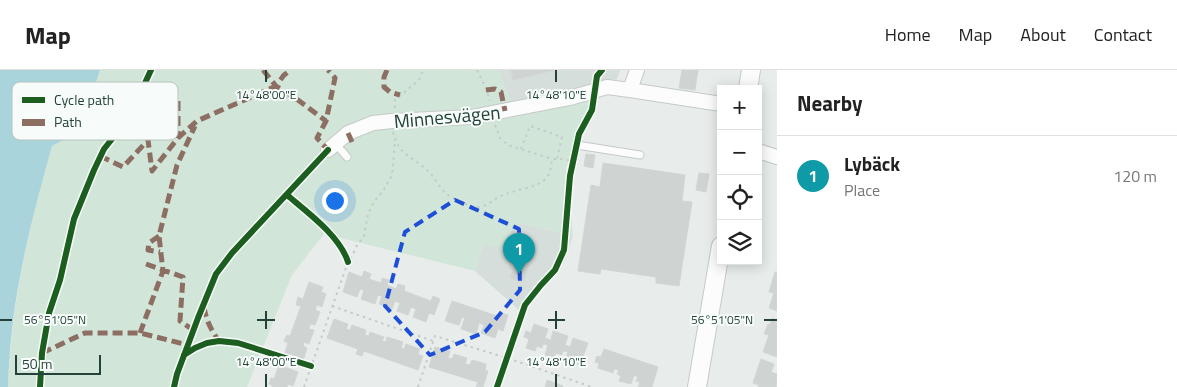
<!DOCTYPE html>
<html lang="en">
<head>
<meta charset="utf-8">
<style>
  body { margin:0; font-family:"Titillium Web",sans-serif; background:#f6f6f6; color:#222 }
  .controls { position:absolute; right:15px; top:15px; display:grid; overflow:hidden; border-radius:0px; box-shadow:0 2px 12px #0003 }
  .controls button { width:45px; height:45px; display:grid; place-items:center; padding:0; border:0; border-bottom:1px solid #e0e0e0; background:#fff; color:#222; font:25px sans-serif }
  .scale { position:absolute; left:15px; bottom:12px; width:86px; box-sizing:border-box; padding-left:5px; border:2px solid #24423a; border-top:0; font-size:14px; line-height:18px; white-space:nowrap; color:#24423a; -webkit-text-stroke:4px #f7fbf9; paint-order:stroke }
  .you { position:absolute; left:334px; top:130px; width:18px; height:18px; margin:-12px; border:4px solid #fff; border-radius:50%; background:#1a73e8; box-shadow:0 0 0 8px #1a73e833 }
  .badge { display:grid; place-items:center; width:32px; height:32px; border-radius:50%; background:#697e78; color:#fff; font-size:16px; font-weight:700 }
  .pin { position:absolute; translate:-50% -41px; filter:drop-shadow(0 1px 2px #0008) }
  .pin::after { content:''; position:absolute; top:26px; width:18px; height:15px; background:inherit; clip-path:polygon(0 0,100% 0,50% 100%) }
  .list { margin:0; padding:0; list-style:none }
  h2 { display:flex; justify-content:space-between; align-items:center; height:65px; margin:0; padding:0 20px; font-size:21px }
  h2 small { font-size:16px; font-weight:400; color:#767676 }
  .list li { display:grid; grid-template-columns:32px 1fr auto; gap:15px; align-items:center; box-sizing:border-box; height:80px; padding:0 20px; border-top:1px solid #e0e0e0 }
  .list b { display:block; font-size:19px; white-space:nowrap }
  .list p { margin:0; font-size:16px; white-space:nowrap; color:#767676 }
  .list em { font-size:16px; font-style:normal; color:#767676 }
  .icon { flex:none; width:28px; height:28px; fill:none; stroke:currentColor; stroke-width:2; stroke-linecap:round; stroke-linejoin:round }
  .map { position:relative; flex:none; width:777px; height:317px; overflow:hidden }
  header { display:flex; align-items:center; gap:30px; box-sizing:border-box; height:70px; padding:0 25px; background:#fff; border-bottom:1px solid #e0e0e0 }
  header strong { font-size:24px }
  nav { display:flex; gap:28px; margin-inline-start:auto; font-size:18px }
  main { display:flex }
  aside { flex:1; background:#fff }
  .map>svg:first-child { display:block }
  .built { fill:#d6dedb }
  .green { fill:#d1e6d8 }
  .water { fill:#a9d4db }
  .building { fill:#cfd4d2; stroke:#d1d6d4 }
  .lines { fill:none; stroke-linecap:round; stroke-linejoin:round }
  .service-casing { stroke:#c5cac8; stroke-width:9 }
  .minor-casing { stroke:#c5cac8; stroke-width:16 }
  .tertiary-casing { stroke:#c5cac8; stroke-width:20 }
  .path { stroke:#c3ccca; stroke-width:2; stroke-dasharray:2.5 4; stroke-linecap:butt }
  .service { stroke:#fcfcfc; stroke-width:7 }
  .minor { stroke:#fcfcfc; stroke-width:14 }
  .tertiary { stroke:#fcfcfc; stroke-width:18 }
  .quiet { stroke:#8d6e63; stroke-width:5; stroke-dasharray:10 5; stroke-linecap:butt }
  .cycleway-casing { stroke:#f7fbf9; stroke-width:9 }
  .cycleway { stroke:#1b5e20; stroke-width:6 }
  .marked { fill:none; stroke:#1d4ed8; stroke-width:4; stroke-dasharray:10 6; stroke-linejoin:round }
  .ticks { fill:none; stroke:#24423a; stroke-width:2 }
  .labels { text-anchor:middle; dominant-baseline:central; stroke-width:4; stroke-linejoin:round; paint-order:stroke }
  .street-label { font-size:19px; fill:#24423a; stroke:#f7fbf9 }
  .key { fill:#f7fbf9; stroke:#b8c4c0; stroke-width:1 }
  .key-label { font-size:14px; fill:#24423a }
  .ticks-label { font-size:12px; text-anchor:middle; fill:#24423a; stroke:#f7fbf9; stroke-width:4; stroke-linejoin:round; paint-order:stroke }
</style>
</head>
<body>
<header>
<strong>Map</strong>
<nav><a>Home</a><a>Map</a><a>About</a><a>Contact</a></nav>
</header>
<main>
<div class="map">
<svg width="777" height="317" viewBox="0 0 777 317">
  <rect width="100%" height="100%" fill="#e8edeb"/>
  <!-- built -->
  <path class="built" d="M498,0H620L617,9L514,39Z
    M516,152L573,166L564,193L540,210L525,228L519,240L475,201L483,174Z"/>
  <!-- green -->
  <path class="green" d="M100,0H498L514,39L594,21L566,98L573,166L516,152L503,178L483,174L475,201L324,164L292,205L247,317H8C11,234 29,156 52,76L69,67L80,36L92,25Z"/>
  <!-- water -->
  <path class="water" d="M0,0H100L92,25L80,36L69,67L52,76C40,119 28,163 20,207C13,242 9,281 8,317H0Z"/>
  <!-- building -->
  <path class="building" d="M511,0H555L513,10Z
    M682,0H698L695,20L679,18Z
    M586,84L595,85L593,98L584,96Z
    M603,93L685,105L682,131L692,132L679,216L656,213V207L601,199L600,204L578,201L591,115L600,117Z
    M699,103L709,104L706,122L696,120Z
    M512,161L528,166L525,172L510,166Z
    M512,189L529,195L523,212L510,208L513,200L509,198Z
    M364,201L371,204L369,209L381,213L382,208L389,210L387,215L396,219L398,214L405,216L404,221L431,231L433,226L440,229L434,245L429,243L426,252L413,247L416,239L411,237L408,245L397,241L400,233L395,231L392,239L379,234L382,226L378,225L375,234L361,229L364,220L360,219L357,227L343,222L349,202L362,207Z
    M775,202H777V241L769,238L774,223L769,222Z
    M309,212L323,217L321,222L326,224L322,237L317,235L315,240L320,242L315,255L310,254L309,259L314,260L309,274L304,272L303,276L307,278L303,291L284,285L288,273L284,271L287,265L290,266L301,236L296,235L298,227L303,229Z
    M452,231L500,247L501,243L508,245L503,261L498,259L495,268L481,263L484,255L479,253L476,264L461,259L465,248L462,247L459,255L445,251Z
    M772,248L777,250V287L763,282L769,265L764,264L768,254L770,255Z
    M334,249L348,254L346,259L350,260L352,255L366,260L365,265L369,266L370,262L384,267L382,271L386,272L387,267L403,272L401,278L404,279L406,274L420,279L418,284L423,286L418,300L364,281L362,286L356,284L358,279L327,268Z
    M534,254L548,259L545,268L551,270L553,261L568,266L565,275L570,277L573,268L588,273L580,295L572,292L573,289L566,287L568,282L563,281L562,285L556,283L554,288L545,285L548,275L543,274L542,278L537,276L535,281L526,278L529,269L524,267L526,261L531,263Z
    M435,277L450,281L448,288L452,289L454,284L467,288L465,294L470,295L472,290L486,294L485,300L488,301L483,317H476L478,312L429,297Z
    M604,279L658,297L652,317H638L640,312L636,311L638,307L634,305L631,314L619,311L621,306L617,304L619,300L614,299L613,303L598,298L599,293L595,292L597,286L601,287Z
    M761,289L774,294L771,302L777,304V313L776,317H758L759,315L753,313Z
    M279,295L298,302L293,316L288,314L287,317H272V315L269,314L271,308L274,309Z
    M547,310L563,316L562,317H545Z"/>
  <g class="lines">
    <defs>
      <path id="service" d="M335,73L347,87
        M577,75L640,85"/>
      <path id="minor" d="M630,20L637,0
        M328,80L348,63L373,53L392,51L471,47L570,28L607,17L630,20L721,34
        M758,81L777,87"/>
      <path id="tertiary" d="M748,19L751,0
        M697,317L721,176"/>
    </defs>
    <!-- service casing -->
    <use href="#service" class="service-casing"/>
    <!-- minor casing -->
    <use href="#minor" class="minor-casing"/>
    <!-- tertiary casing -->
    <use href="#tertiary" class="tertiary-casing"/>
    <!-- path -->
    <path class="path" d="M477,0L485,16L490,31
      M395,38V30L419,10L423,0
      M495,55L500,68L508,75L552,89
      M393,62C399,86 412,86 428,101C435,108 440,119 448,125C456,130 467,136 477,137C486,137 493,130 501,126C514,119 538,119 547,107C551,102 551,95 552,89H561L573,91
      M521,79L530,56L562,67L557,89
      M332,236L433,271
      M304,317L348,192L353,184L356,177L364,166L368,144L374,132L385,118L392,105L395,72
      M418,317L435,266L507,288L592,317"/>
    <!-- service -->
    <use href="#service" class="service"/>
    <!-- minor -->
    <use href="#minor" class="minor"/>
    <!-- tertiary -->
    <use href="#tertiary" class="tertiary"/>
    <!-- quiet -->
    <path class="quiet" d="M263,0L276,16L298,30L326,51
      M387,0L384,7V17L390,22L400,25
      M486,20L495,19L501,22L505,41
      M178,31V68
      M348,63L352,72
      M326,82L328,80L317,68L326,51L335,8L328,0
      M100,86L123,97L148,70L152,101L178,68L197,51L276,16L284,5L291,0
      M159,166L149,173L148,180L160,182
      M146,194L183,207L180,251L193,260
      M204,237C206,250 211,260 219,271
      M140,263L163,201L159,166L177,95L195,56
      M42,283L85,263H140L188,275"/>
    <defs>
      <path id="cycleway" d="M287,125C307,142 340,166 348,192
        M184,285L195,278L207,273L219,271L238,273L311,296
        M40,317L42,283L49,243L60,210L74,149L94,100L104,79L124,54L145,13L151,0
        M174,317L177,304L198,248L216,204L232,183L328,80
        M497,317L525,235L541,215L555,200L564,180L570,106L579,64L592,40L597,6L602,0"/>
    </defs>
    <!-- cycleway casing -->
    <use href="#cycleway" class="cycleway-casing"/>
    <!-- cycleway -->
    <use href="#cycleway" class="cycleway"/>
  </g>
  <!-- marked area -->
  <path class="marked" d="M455,130L519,159L520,220L485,262L430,285L385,236L405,162Z"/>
  <!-- ticks -->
  <path class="ticks" d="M266,0V12M556,0V12M266,241V259M556,241V259M0,250H12M257,250H275M548,250H565M764,250H777M266,304V317M556,304V317"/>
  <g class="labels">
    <!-- street labels -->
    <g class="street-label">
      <text transform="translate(447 46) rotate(-5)">Minnesvägen</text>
    </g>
  </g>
  <!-- legend -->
  <rect x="12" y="12" width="166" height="58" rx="8" class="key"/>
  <rect x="22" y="27" width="23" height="6" fill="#1b5e20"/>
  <rect x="22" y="49" width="23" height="7" fill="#8d6e63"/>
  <g class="key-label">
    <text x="54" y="35">Cycle path</text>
    <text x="54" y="57">Path</text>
  </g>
  <g class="ticks-label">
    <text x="266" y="29">14°48'00"E</text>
    <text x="556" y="29">14°48'10"E</text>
    <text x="55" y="254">56°51'05"N</text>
    <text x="722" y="254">56°51'05"N</text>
    <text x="266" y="296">14°48'00"E</text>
    <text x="556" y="296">14°48'10"E</text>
  </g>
</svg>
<div class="controls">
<button>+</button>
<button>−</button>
<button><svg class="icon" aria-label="locate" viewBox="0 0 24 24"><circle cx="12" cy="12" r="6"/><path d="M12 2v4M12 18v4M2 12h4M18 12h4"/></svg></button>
<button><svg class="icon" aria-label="layers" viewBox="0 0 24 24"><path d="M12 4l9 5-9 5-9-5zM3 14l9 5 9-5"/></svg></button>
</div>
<div class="scale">50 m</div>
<div class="you"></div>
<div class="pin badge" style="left:519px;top:204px;background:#0f9aa8">1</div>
</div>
<aside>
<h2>Nearby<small></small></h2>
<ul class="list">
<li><span class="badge" style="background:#0f9aa8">1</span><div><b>Lybäck</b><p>Place</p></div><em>120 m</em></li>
</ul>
</aside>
</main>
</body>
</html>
